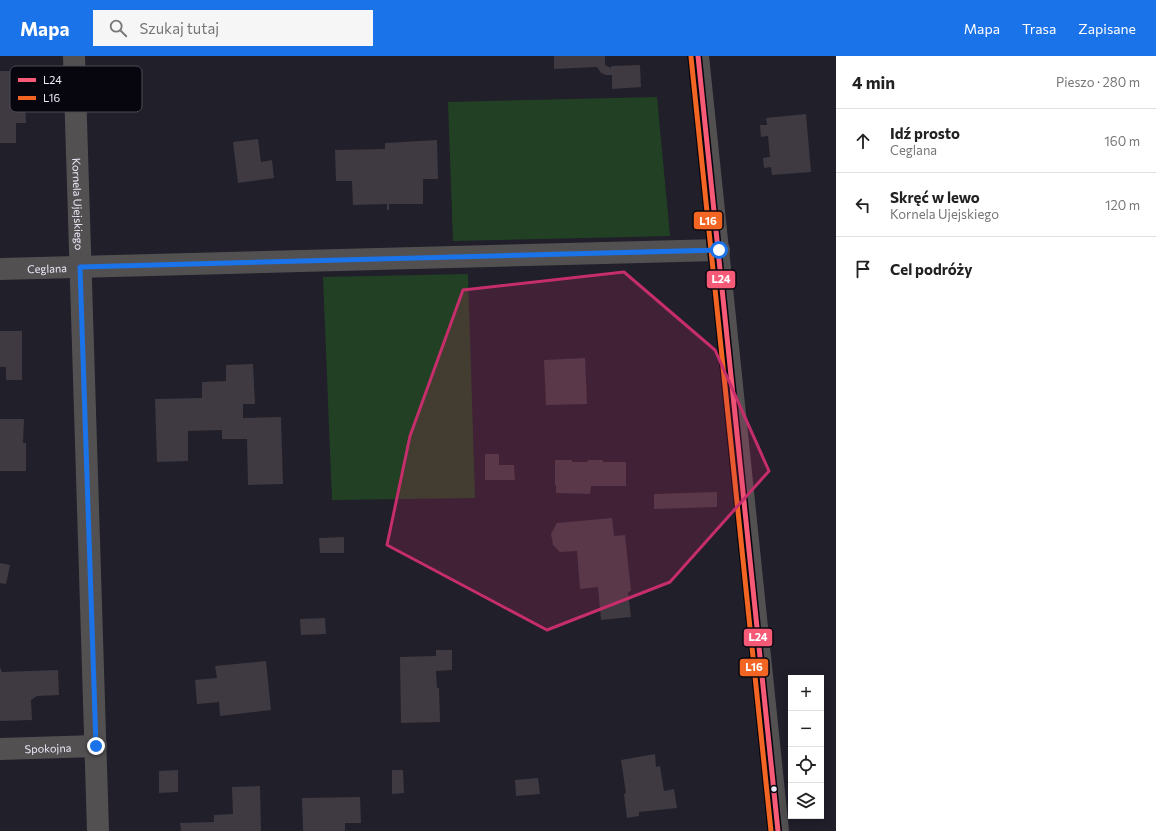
<!DOCTYPE html>
<html lang="pl">
<head>
<meta charset="utf-8">
<style>
  body { margin:0; font-family:Commissioner,sans-serif; background:#f6f6f6; color:#222 }
  .controls { position:absolute; right:12px; bottom:12px; display:grid; overflow:hidden; border-radius:0px; box-shadow:0 2px 10px #0003 }
  .controls button { width:36px; height:36px; display:grid; place-items:center; padding:0; border:0; border-bottom:1px solid #e0e0e0; background:#fff; color:#222; font:20px sans-serif }
  .stop { position:absolute; width:12px; height:12px; margin:-9px; border:3px solid #1a73e8; border-radius:50%; background:#fff }
  .stop.end { background:#1a73e8; border-color:#fff; box-shadow:0 1px 4px #0008 }
  .list { margin:0; padding:0; list-style:none }
  h2 { display:flex; justify-content:space-between; align-items:center; height:52px; margin:0; padding:0 16px; font-size:17px }
  h2 small { font-size:13px; font-weight:400; color:#767676 }
  .list li { display:grid; grid-template-columns:26px 1fr auto; gap:12px; align-items:center; box-sizing:border-box; height:64px; padding:0 16px; border-top:1px solid #e0e0e0 }
  .list b { display:block; font-size:15px; white-space:nowrap }
  .list p { margin:0; font-size:13px; white-space:nowrap; color:#767676 }
  .list em { font-size:13px; font-style:normal; color:#767676 }
  .icon { flex:none; width:22px; height:22px; fill:none; stroke:currentColor; stroke-width:2; stroke-linecap:round; stroke-linejoin:round }
  .map { position:relative; flex:none; width:836px; height:775px; overflow:hidden }
  header { display:flex; align-items:center; gap:24px; box-sizing:border-box; height:56px; padding:0 20px; background:#1a73e8; color:#fff }
  header strong { font-size:19px }
  nav { display:flex; gap:22px; margin-inline-start:auto; font-size:14px }
  .search { width:280px; height:36px; background:#f6f6f6; display:flex; align-items:center; gap:10px; box-sizing:border-box; padding:0 14px; border-radius:0px; color:#767676; font-size:15px }
  main { display:flex }
  aside { flex:1; background:#fff }
  .map>svg:first-child { display:block }
  .green { fill:#224124 }
  .building { fill:#3f3a42 }
  .lines { fill:none; stroke-linecap:round; stroke-linejoin:round }
  .street { stroke:#535052; stroke-width:22 }
  .bus-1-casing { stroke:#07060f; stroke-width:8 }
  .bus-2-casing { stroke:#07060f; stroke-width:8 }
  .bus-1 { stroke:#f75a77; stroke-width:5 }
  .bus-2 { stroke:#f26522; stroke-width:5 }
  .route { stroke:#1a73e8; stroke-width:5 }
  .marked { fill:#c62d6b; fill-opacity:0.2; stroke:#c62d6b; stroke-width:3; stroke-linejoin:round }
  .bus-dot { fill:#eceaf9; stroke:#07060f; stroke-width:1.5 }
  .labels { text-anchor:middle; dominant-baseline:central; stroke-width:3.5; stroke-linejoin:round; paint-order:stroke }
  .street-label { font-size:11px; fill:#eceaf9; stroke:#07060f }
  .key { fill:#07060f; stroke:#4c4a55; stroke-width:1 }
  .key-label { font-size:11px; fill:#eceaf9 }
  .line-badge { stroke:#07060f; stroke-width:1.5 }
  .badge-label { font-size:11px; text-anchor:middle; font-weight:bold; fill:#fff }
</style>
</head>
<body>
<header>
<strong>Mapa</strong>
<div class="search"><svg class="icon" aria-label="search" viewBox="0 0 24 24"><circle cx="10" cy="10" r="6"/><path d="M15 15l6 6"/></svg>Szukaj tutaj</div>
<nav><a>Mapa</a><a>Trasa</a><a>Zapisane</a></nav>
</header>
<main>
<div class="map">
<svg width="836" height="775" viewBox="0 0 836 775">
  <rect width="100%" height="100%" fill="#201f2a"/>
  <!-- green -->
  <path class="green" d="M657,41L670,180L453,185L448,46Z
    M468,218L475,442L332,444L323,221Z"/>
  <!-- building -->
  <path class="building" d="M554,0H605V9L611,12V10L640,9L641,31L612,33V19H606L601,17L597,11L554,13Z
    M0,15H24L26,67H16V87H0Z
    M806,58L811,116L772,119L771,111L764,112L763,102L770,101L768,80L761,81L760,69H767L766,62Z
    M258,83L261,106L272,104L274,122L238,127L233,86Z
    M437,84L438,123H423V148H389V154H387V148L353,149L352,125H336L335,94L385,93V87Z
    M0,275H22V324H6V311H0Z
    M585,302L587,348L546,349L544,304Z
    M253,308L255,348H243V362L281,361L283,428L248,429L247,383H222V374L188,375V405L157,406L155,343L202,342V326L226,325V309Z
    M0,363H24L23,387H26V415H0Z
    M485,398H499V409H514L515,424H485Z
    M555,404H572V406H587L588,404H603V406H626V430H591L590,438L556,437V429H555Z
    M717,436V451L654,453V438Z
    M612,462L614,480L625,479L631,535L628,536L631,561L601,564L598,531L580,533L577,495L560,496L553,489L551,478L557,467Z
    M344,481V497H320L319,482Z
    M0,507L10,509L6,528L0,527Z
    M325,562L326,578L301,579L300,563Z
    M436,594H452V614L436,615L437,632H439L440,666L401,667L400,601L436,600Z
    M266,605L271,654L220,660L219,646L197,648L195,624L217,622L215,610Z
    M0,611L2,616L58,614L59,639L37,640L31,644L32,664L0,665Z
    M655,698L656,711L660,710L664,735L674,733L677,752L639,756V760L627,762L624,738L626,737L621,704Z
    M178,714V736L159,737V715Z
    M392,714H403L404,737L392,738Z
    M538,722L540,738L516,740L515,724Z
    M260,730L261,775H181L180,767L214,766V759L233,758L232,731Z
    M360,741L361,767H345V775H303L302,742Z"/>
  <g class="lines">
    <!-- street -->
    <g class="street">
      <path id="s1" d="M74,0L98,775"/>
      <path d="M698,0L778,775"/>
      <path id="s2" d="M0,213L719,194"/>
      <path id="s3" d="M0,693L96,690"/>
    </g>
    <defs>
      <path id="bus-1" d="M698,0L778,775"/>
      <path id="bus-2" d="M691,1L771,775"/>
    </defs>
    <!-- bus-1 casing -->
    <use href="#bus-1" class="bus-1-casing"/>
    <!-- bus-2 casing -->
    <use href="#bus-2" class="bus-2-casing"/>
    <!-- bus-1 -->
    <use href="#bus-1" class="bus-1"/>
    <!-- bus-2 -->
    <use href="#bus-2" class="bus-2"/>
  </g>
  <g class="lines">
    <!-- route -->
    <path class="route" d="M96,690L80,211L719,194"/>
  </g>
  <!-- marked area -->
  <path class="marked" d="M624,216L715,294L769,415L670,526L547,574L387,489L410,380L463,234Z"/>
  <!-- markers -->
  <circle class="bus-dot" cx="774" cy="733" r="3.5"/>
  <g class="labels">
    <!-- street labels -->
    <g class="street-label">
      <text stroke="none"><textPath href="#s1" startOffset="148">Kornela Ujejskiego</textPath></text>
      <text stroke="none"><textPath href="#s2" startOffset="47">Ceglana</textPath></text>
      <text stroke="none"><textPath href="#s3" startOffset="48">Spokojna</textPath></text>
    </g>
  </g>
  <!-- legend -->
  <rect x="10" y="10" width="132" height="46" rx="6" class="key"/>
  <rect x="18" y="22" width="18" height="4" fill="#f75a77"/>
  <rect x="18" y="40" width="18" height="4" fill="#f26522"/>
  <g class="key-label">
    <text x="43" y="28">L24</text>
    <text x="43" y="46">L16</text>
  </g>
  <g class="line-badge">
    <rect x="693" y="155" width="30" height="19" rx="4" fill="#f26522"/>
    <rect x="706" y="214" width="30" height="19" rx="4" fill="#f75a77"/>
    <rect x="743" y="572" width="30" height="19" rx="4" fill="#f75a77"/>
    <rect x="739" y="602" width="30" height="19" rx="4" fill="#f26522"/>
  </g>
  <g class="badge-label">
    <text x="708" y="169">L16</text>
    <text x="721" y="227">L24</text>
    <text x="758" y="585">L24</text>
    <text x="754" y="615">L16</text>
  </g>
</svg>
<div class="controls">
<button>+</button>
<button>−</button>
<button><svg class="icon" aria-label="locate" viewBox="0 0 24 24"><circle cx="12" cy="12" r="6"/><path d="M12 2v4M12 18v4M2 12h4M18 12h4"/></svg></button>
<button><svg class="icon" aria-label="layers" viewBox="0 0 24 24"><path d="M12 4l9 5-9 5-9-5zM3 14l9 5 9-5"/></svg></button>
</div>
<div class="stop" style="left:719px;top:194px"></div>
<div class="stop end" style="left:96px;top:690px"></div>
</div>
<aside>
<h2>4 min<small>Pieszo · 280 m</small></h2>
<ul class="list">
<li><svg class="icon" aria-label="ahead" viewBox="0 0 24 24"><path d="M12 20V5M6 11l6-6 6 6"/></svg><div><b>Idź prosto</b><p>Ceglana</p></div><em>160 m</em></li>
<li><svg class="icon" aria-label="left" viewBox="0 0 24 24"><path d="M17 20v-9H6M10 6l-5 5 5 5"/></svg><div><b>Skręć w lewo</b><p>Kornela Ujejskiego</p></div><em>120 m</em></li>
<li><svg class="icon" aria-label="arrive" viewBox="0 0 24 24"><path d="M6 21V4h12l-3 4 3 4H6"/></svg><div><b>Cel podróży</b></div></li>
</ul>
</aside>
</main>
</body>
</html>
